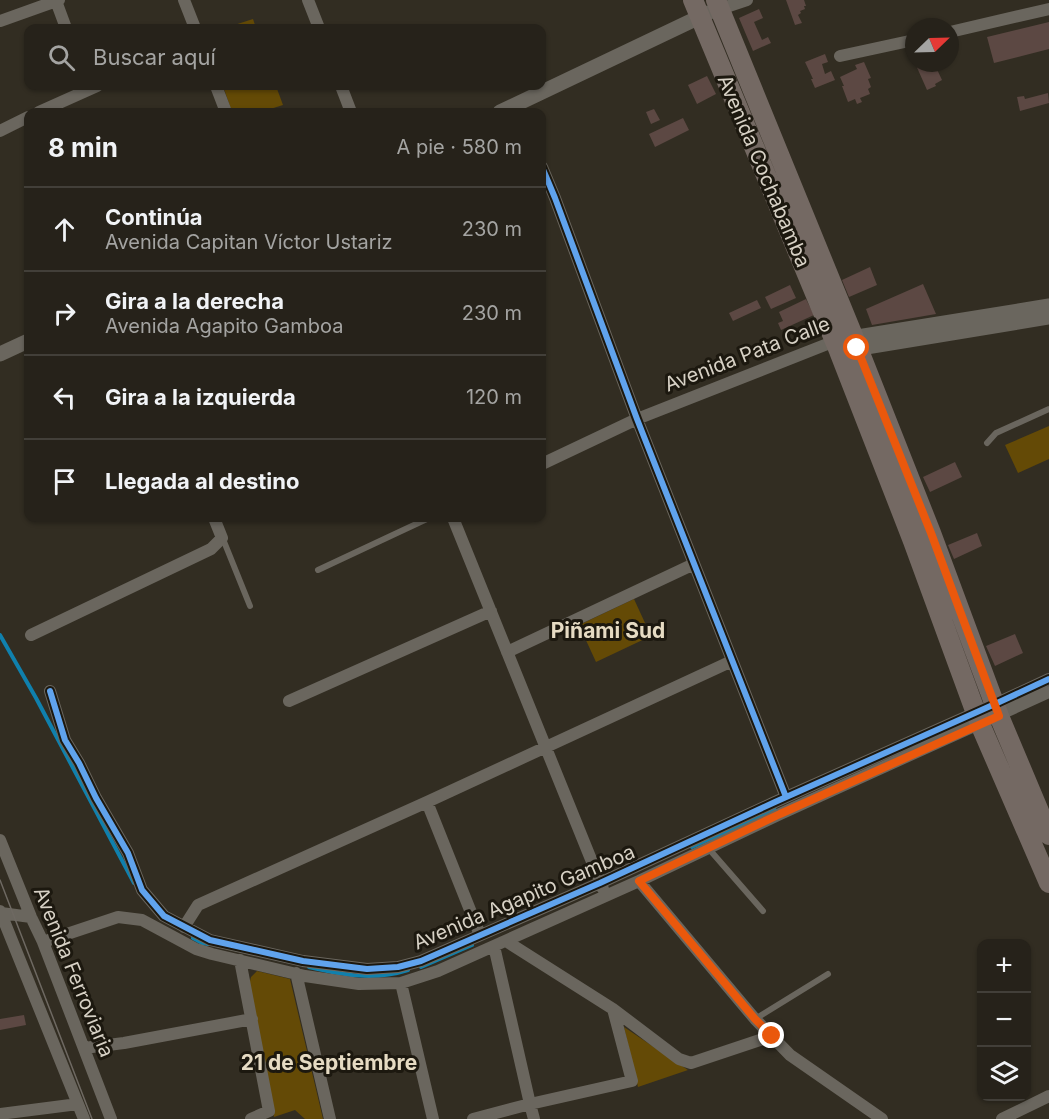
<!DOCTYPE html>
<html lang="es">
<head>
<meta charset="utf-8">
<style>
  body { margin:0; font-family:Inter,sans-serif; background:#2e2a23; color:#f1f3f6 }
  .controls { position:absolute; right:18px; bottom:18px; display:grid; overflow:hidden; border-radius:12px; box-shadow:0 2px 4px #0004 }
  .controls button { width:54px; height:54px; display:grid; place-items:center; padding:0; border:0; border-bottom:2px solid #423f39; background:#26221a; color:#f1f3f6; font:30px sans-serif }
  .compass { position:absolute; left:905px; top:18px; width:54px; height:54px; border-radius:50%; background:#26221a; box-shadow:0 2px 4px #0004; rotate:67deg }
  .stop { position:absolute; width:18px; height:18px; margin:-14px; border:4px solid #ea580c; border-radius:50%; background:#fff }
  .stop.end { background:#ea580c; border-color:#fff; box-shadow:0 2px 6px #0008 }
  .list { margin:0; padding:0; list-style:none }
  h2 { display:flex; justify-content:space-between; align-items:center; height:78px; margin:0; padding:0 24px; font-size:26px }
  h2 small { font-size:20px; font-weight:400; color:#a4a4a2 }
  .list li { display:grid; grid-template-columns:39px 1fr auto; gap:18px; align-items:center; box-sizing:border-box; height:84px; padding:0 24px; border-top:2px solid #423f39 }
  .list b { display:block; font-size:22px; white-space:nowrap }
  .list p { margin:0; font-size:20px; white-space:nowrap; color:#a4a4a2 }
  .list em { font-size:20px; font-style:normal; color:#a4a4a2 }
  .icon { flex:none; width:33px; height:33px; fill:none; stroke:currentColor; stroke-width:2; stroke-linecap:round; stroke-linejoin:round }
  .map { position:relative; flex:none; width:1049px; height:1119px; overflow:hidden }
  .search { position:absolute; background:#26221a; box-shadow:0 2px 4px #0004; left:24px; top:24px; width:522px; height:66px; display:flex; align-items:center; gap:15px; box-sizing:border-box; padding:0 21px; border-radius:12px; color:#a4a4a2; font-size:22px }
  .panel { position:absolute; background:#26221a; box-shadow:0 2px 4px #0004; left:24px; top:108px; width:522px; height:414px; border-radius:12px }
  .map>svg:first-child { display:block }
  .green { fill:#644a06 }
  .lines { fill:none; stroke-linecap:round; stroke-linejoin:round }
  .stream { stroke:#1080ad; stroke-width:4 }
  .building { fill:#5c4843 }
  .service { stroke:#6a665e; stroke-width:6 }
  .minor { stroke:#6a665e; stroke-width:12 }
  .tertiary { stroke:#6a665e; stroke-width:15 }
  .primary { stroke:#746963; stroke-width:20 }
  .tram { stroke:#6e6962; stroke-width:1.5 }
  .cycleway-casing { stroke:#1c180f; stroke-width:10 }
  .cycleway { stroke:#60a3ed; stroke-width:6 }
  .route { stroke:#ea580c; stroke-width:8 }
  .labels { text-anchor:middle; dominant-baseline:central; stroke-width:6; stroke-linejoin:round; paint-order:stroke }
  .street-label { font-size:20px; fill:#d7d1c5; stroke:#1c180f }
  .neighbourhood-label { font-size:21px; font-weight:bold; fill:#e6dbc3; stroke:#1c180f }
</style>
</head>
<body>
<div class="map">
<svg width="1049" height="1119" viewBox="0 0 1049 1119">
  <rect width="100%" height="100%" fill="#322d22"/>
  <!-- green -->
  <path class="green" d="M253,19L256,28H225Z
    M223,86H276L283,105L261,112H232Z
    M1049,426V459L1018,473L1005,445Z
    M634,599L651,636L596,662L579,625Z
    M257,971L290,979L323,1119H305L295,1110L274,1117L249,985L251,977Z
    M624,1027L688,1070L638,1087Z"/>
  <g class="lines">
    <!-- stream -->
    <path class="stream" d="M0,635L36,698L134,883
      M692,847L775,810
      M193,938L202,943L208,944
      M309,967C343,975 373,981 408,970
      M421,967L472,945"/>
  </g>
  <!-- building -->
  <path class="building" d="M786,0H804L806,6H804L805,9L800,11L801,13L798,15L802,23L795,25Z
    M759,9L763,18L754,22L762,40L768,37L771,43L753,51L739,18Z
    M1049,22V49L994,63L987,37Z
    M825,54L828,62L822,64L825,74L831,71L835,80L815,88L811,79H813L805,62Z
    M864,62L871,78L868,79L871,87L868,89L870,94L860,98L862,102L857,104L855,99L848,102L842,86H844L840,77L857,69L855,65Z
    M915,63H934L942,80L935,84L936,86L927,90Z
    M707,76L716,94L697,104L688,85Z
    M1048,93L1049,103L1020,111L1017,97L1024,96L1025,99Z
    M654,109L660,120L651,124L646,112Z
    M683,118L689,130L655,147L649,134Z
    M870,267L877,285L849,297L842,280Z
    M923,284L936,314L872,325L866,309Z
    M790,285L796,298L771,309L765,297Z
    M806,299L814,315L781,330L778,323L783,321L779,312Z
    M757,300L761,308L733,321L729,313Z
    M955,462L962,477L930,492L923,477Z
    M977,533L982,546L954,559L948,545Z
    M1015,634L1023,653L995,666L986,646Z
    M24,1015L26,1025L0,1030V1019Z"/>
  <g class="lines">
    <!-- service -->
    <path class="service" d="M987,443L996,433L1049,409
      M223,539L250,606
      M318,570L429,518
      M709,849L763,911
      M755,1019L828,974"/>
    <!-- minor -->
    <path class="minor" d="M184,0L195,28
      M308,0L319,28
      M56,1L66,28
      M720,9L747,0
      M0,21L59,0
      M950,32L1049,9
      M840,56L914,40
      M216,86L226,112
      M341,86L351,112
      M39,112L97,86
      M0,131L28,117
      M542,167L555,198L637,419L786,797
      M542,464L637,419L835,341
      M453,518L603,889
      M31,635L211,549L222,538L214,518
      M507,652L694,564
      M50,691L65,740L79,763L96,798L128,853L142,890L164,916L210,940L303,961L367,969L398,967L421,961L600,883L775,802L995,704L1049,679
      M289,701L491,611
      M427,802L480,935
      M0,840L31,917L43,942L111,1119
      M639,881L755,1019L790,1055L882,1119
      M0,911L84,1119
      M1,913L31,917
      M184,927L198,905L427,802L732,661
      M506,941L613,1009L679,1059L691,1063L772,1036
      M43,942L118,917L142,920L196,949L212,954L305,976L359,984L401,983L438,971L639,881L780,814L1049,692
      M494,946L530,1104L534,1119
      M240,960L269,1111L251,1119
      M296,973L330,1119
      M401,983L433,1119
      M84,1048L124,1043L252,1019
      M0,1114L78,1104
      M473,1119L530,1104L632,1081L613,1009
      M1002,1119L1049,1096"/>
    <!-- tertiary -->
    <path class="tertiary" d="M500,112L708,13
      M845,339L1049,306
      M848,350L1049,317
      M0,354L28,341"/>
    <!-- primary -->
    <path class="primary" d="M693,0L839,351L913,541L980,724L1049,883
      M716,0L854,338L931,533L999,716L1049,835"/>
    <!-- tram -->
    <path class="tram" d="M0,880L92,1119"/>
    <defs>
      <path id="cycleway" d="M542,167L555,198L637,419L786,797
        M50,691L65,740L79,763L96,798L128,853L142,890L164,916L210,940L303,961L367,969L398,967L421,961L600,883L775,802L995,704L1049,679"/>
    </defs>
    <!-- cycleway casing -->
    <use href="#cycleway" class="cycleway-casing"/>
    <!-- cycleway -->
    <use href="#cycleway" class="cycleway"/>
  </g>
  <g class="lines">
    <!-- route -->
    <path class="route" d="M772,1036L755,1019L639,881L780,814L999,716L931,533L857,348"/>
  </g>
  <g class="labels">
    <!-- street labels -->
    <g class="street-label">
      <text transform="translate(764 171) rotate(67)">Avenida Cochabamba</text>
      <text transform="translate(747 354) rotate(-21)">Avenida Pata Calle</text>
      <text transform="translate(524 897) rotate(-23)">Avenida Agapito Gamboa</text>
      <text transform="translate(74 972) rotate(68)">Avenida Ferroviaria</text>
    </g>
    <!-- neighbourhood labels -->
    <g class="neighbourhood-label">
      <text x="608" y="630">Piñami Sud</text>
      <text x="329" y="1062">21 de Septiembre</text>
    </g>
  </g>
</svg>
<div class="controls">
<button>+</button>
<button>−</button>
<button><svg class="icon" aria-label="layers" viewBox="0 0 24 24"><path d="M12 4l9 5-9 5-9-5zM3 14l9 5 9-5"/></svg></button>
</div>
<svg class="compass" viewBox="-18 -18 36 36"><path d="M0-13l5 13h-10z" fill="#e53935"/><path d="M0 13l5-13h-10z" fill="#a4a4a2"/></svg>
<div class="stop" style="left:857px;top:348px"></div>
<div class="stop end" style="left:772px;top:1036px"></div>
<div class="search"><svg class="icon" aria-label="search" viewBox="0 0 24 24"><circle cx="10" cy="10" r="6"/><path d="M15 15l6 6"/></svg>Buscar aquí</div>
<section class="panel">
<h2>8 min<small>A pie · 580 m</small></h2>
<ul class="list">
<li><svg class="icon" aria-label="ahead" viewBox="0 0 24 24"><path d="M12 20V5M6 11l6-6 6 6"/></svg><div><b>Continúa</b><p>Avenida Capitan Víctor Ustariz</p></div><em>230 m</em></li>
<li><svg class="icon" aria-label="right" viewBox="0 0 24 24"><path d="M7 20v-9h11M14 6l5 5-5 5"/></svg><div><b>Gira a la derecha</b><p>Avenida Agapito Gamboa</p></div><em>230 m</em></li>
<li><svg class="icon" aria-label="left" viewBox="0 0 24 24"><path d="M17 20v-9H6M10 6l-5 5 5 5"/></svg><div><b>Gira a la izquierda</b></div><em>120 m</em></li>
<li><svg class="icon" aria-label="arrive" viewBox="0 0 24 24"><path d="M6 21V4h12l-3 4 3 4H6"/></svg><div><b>Llegada al destino</b></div></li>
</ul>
</section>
</div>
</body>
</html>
